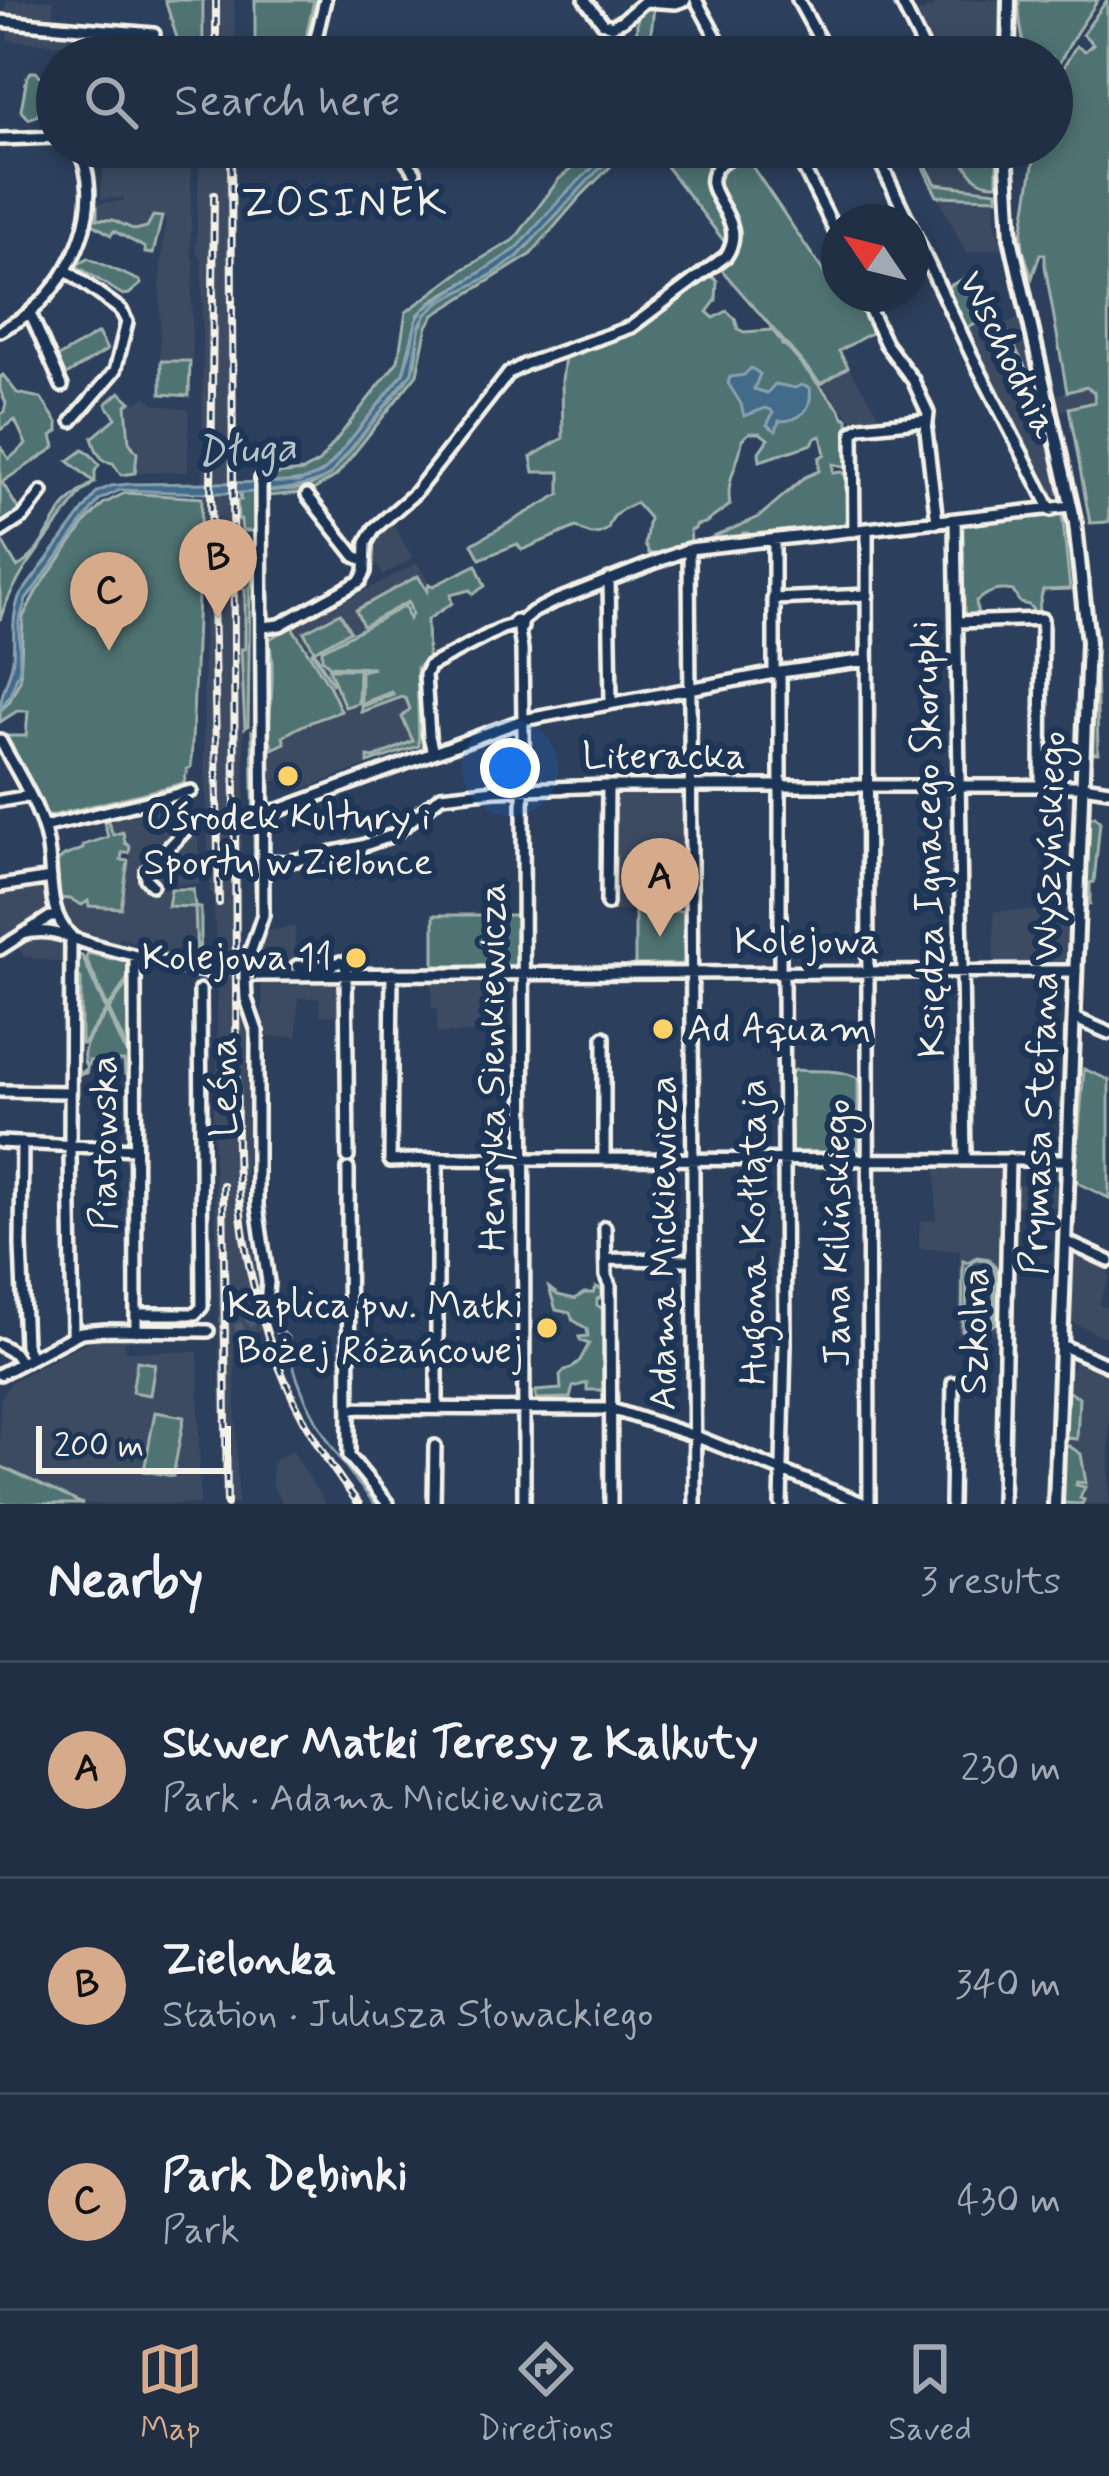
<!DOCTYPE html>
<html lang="en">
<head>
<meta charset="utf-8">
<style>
  body { margin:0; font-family:Mynerve,sans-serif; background:#29374c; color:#f1f3f6 }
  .compass { position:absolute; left:821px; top:204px; width:108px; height:108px; border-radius:50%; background:#212f45; box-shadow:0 6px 18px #0003; rotate:305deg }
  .scale { position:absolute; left:36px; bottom:30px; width:195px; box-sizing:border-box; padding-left:12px; border:6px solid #f4f1e8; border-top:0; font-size:33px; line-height:42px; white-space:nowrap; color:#f4f1e8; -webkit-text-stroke:9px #1d3557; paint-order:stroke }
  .you { position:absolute; left:510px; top:768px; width:42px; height:42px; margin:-30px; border:9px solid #fff; border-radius:50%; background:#1a73e8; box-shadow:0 0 0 18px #1a73e833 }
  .badge { display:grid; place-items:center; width:78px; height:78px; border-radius:50%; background:#d6ab8b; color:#111; font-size:39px; font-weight:700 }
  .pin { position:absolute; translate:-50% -99px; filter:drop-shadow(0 3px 6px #0008) }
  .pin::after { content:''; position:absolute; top:63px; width:42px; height:36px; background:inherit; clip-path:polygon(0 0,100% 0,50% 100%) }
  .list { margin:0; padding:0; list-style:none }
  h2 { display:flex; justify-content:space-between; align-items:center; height:156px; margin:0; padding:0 48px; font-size:51px }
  h2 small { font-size:39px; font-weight:400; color:#a2a9b3 }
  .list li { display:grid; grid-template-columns:78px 1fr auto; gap:36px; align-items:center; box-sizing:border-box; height:216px; padding:0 48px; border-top:3px solid #3e4a5e }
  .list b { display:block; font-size:45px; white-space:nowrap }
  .list p { margin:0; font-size:39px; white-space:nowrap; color:#a2a9b3 }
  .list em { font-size:39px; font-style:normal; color:#a2a9b3 }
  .icon { flex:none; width:66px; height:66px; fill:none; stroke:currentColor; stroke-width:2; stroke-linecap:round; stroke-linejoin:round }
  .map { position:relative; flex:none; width:1109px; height:1504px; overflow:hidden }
  .search { position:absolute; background:#212f45; box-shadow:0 6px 18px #0003; left:36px; right:36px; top:36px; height:132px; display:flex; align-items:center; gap:30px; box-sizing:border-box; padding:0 42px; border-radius:66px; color:#a2a9b3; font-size:45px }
  .sheet { height:804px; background:#212f45 }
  nav { display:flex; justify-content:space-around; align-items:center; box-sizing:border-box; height:168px; border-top:3px solid #3e4a5e; background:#212f45; font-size:33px; color:#a2a9b3 }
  nav a { display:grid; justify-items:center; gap:6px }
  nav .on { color:#d6ab8b }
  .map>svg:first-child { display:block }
  .built { fill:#3e4b62 }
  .green { fill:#507272; stroke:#a2b2ad; stroke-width:3; fill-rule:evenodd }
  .water { fill:#426b89; stroke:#89a1af; stroke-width:3 }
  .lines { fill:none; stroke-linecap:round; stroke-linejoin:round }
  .stream { stroke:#89a1af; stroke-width:3 }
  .minor-tunnel { stroke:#4a5a71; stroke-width:9; stroke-dasharray:9 4.5; stroke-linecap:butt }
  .minor-casing { stroke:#f4f1e8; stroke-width:18 }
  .major-casing { stroke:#f4f1e8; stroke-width:20 }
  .minor { stroke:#1d3557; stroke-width:9 }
  .major { stroke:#1d3557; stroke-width:10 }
  .rail-casing { stroke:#f4f1e8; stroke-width:8 }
  .rail { stroke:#1d3557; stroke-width:3; stroke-dasharray:9; stroke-linecap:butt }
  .minor-bridge-casing { stroke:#f4f1e8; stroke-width:18; stroke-linecap:butt }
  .minor-bridge { stroke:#1d3557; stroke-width:9 }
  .poi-dot { fill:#ffd166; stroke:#1d3557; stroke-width:4.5 }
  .labels { text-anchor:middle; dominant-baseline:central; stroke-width:12; stroke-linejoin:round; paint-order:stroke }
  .street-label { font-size:39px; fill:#f4f1e8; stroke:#1d3557 }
  .poi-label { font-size:39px; fill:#f4f1e8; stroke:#1d3557; text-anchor:end }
  .neighbourhood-label { font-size:42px; letter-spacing:3px; fill:#f4f1e8; stroke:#1d3557 }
  .water-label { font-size:42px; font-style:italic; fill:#b6c2c7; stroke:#1d3557 }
</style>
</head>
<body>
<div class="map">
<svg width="1109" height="1504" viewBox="0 0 1109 1504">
  <rect width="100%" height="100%" fill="#2c3f5c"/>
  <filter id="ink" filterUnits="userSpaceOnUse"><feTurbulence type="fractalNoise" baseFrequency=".00833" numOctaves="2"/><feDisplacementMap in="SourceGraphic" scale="24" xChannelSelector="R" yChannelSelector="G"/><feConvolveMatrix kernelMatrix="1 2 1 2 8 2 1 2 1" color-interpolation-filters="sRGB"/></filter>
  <g filter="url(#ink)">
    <!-- built -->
    <path class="built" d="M6,0H54L52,19L6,15Z
      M206,0H234L235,57H206Z
      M945,0H999L997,57H937L916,15Z
      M8,27L165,41L172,57H141L140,51L7,40Z
      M104,147H191V254L194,262V281L192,282V359L160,360V280L166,218L153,217L149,225L138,230L113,220H96L98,203L124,201V198L101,199Z
      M200,147H235L237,500L240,520L241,587L245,588V649H242L245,814L242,815L240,980L241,999L252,1022L253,1109L245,1181L247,1225L270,1329L234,1335L238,1504H223L213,1116L217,1067V965L213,893L210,892L204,744L202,260L196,251Z
      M549,147H580L587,157L568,172Z
      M913,147H998L995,219L1004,248L966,253Z
      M976,272L1002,324L1020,318L1036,388L1031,396L1033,402L1040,405L1061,494L1050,498L1046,484L1040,482L944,289Z
      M848,367L876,409L882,421L856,424L821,384Z
      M1086,387L1094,392L1096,402L1059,411L1055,395Z
      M145,396L155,404L189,410L188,472L135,473L137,453L129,442L126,404L140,401Z
      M390,520L413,558L383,575L369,552L379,529Z
      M418,563L443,611L427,620L428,660L417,667L419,746L303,789L294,790L289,781L283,783L281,779L273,782L272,741L293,628Z
      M685,794L686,911L664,912L663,907H635L634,911H611L612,795Z
      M177,806L181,808L184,817L198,815L199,884H154L153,888L171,889L168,906L195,907L196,959L179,955L178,958L139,949L140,943L119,938L118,943L94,940L67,925L60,914L59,898L70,899L82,905L89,901L121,908L131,854L129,853L130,846L113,835L108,821Z
      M46,882L47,901L44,917L29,921L0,940V888Z
      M1069,910L1065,964L1052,965L1051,936L1036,935L1035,965L994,964V911Z
      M295,926V961L292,962V966L254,967V959L266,931Z
      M41,935L60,937L65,951V963L25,957L16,945Z
      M308,980L340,982V1015H320V998H298L297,1037H264L261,981L291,983Z
      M432,981H483L482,1033H437V1009L432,1008Z
      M936,1165L1005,1166L1002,1333L958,1332L960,1250L919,1249L920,1221L936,1220Z
      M1013,1185H1057L1056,1207L1013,1206Z
      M1077,1250L1109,1265V1280L1098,1304L1109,1309V1339L1072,1322V1252Z
      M102,1337H124L125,1351L198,1352L200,1504H83L0,1466V1400L12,1381L81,1345Z
      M1075,1359L1109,1371V1504H1066L1069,1368L1073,1369Z
      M292,1450L325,1503L324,1504H284L272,1484V1463Z"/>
    <!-- green -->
    <path class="green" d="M165,0H203V57H183Z
      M255,0H314L302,57H255Z
      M655,0L648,57H635L638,9Z
      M1019,0H1098L1076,33L1052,76V57H1024C1024,37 1018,20 1019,0Z
      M1107,0L1109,522L1090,523L1069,408L1095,402L1094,392L1086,387L1067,392L1045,266V254H1040L1032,278L1023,250L1022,234L1036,147H1052V87L1076,46L1085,51L1093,44L1083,34Z
      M31,72H36L43,78L38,115L29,119L21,110L27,77Z
      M597,147H615L564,195L520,246L496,264L435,299L418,315L403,374L327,469C309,483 288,482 267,483L268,475L303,471L319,462L398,361L406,312L464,269L515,239L559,179Z
      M623,147H630L580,197L530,255L434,315L427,326L417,374L336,476L310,492L270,496L267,493V490L297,489L316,483L330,475L406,381L415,364L419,329L426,314L440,302L493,274L517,257L595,173Z
      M651,147H733L735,150L715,163L708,183L730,234L727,245Z
      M967,147H997V184C977,185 972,175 962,160Z
      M917,155H920L936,184L997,191V198L937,196Z
      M745,156L831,283L839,289V294H857L876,330L839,351L848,367L821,384L720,268C781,218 673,191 745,156Z
      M97,205V219L113,220L135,230L147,227L153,216L162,217L153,254L145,253V248L114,231L111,235L91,223Z
      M88,258L140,281L141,284L129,294L123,295L78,267L74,271L75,261L80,263Z
      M976,272L1036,388L1034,393L1000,324L994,319H986L978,302L972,305L975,313L980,311L984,320L965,329L962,327L944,289Z
      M711,275L717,281L716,300L707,312L714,318L727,311L735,319L738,329L744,332L772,330L782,342V345L786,346L840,410L843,417L848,419V467L833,464V473L842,472L848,479L849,516L841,528L816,532L808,529L750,538L748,533H743V539L709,543V539L759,517L805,477L819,471V458L825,454L821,436L815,438L812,444L760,461L759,452L768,439L760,433H749L742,440C740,464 725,477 730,505L705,523L696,525L695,529L690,530L691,540L687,543L655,555L649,553L645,545L649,518L636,503C622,509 612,513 608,529C595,537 589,535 576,527L522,550L517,544L480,559L472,544L560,494V472H534L531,457L563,438L562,380L565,356L635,330Z
      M98,333L107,350L63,377L55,359Z
      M161,361H190L189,396L161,394Z
      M3,375L17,393L41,398L58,424V431L52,436L55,446L53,449L2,482L21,514L0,528V446L9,459L26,444L15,420L0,430V415L4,412L6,403L0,390V377Z
      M120,392L131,402L126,405L129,442L137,453L135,473L121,475L113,463L104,461L97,452L92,438L116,418L106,404Z
      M83,450L91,455L99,465L95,471V482L81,493C53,533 14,573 0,620V538L17,567C41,555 48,527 64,507C72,496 83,490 94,482L68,461Z
      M239,491H254L255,531H242L241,520L238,519L237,500H241Z
      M125,493L202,498L191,767L187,769L184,783L47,817L4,736H26L28,711H17L0,722V711L9,702L20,680L23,617L36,592L86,522L103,504Z
      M1062,513L1070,589L1043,590L1037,615L1029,605L1020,603L1013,591C998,588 990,591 976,601L978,617L960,618L958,530L962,524Z
      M249,555L252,586L250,587L248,726L245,728L241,649H245V589L241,588V563H249Z
      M476,565L485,586L473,594L470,590L450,595L452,603L427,620L428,660L417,667L419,746L368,763V757L374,758L413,741L402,717L410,709L406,699L402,697L361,712V707L393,694L391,692L361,704V671L374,668L330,666L322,659V650L405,606L409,619L412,614L408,602L363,626L356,610L418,576L427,591L429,584L433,586Z
      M340,613L350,631L314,651L333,685L312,652L314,650L304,632Z
      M292,627L330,687L341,711C320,719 300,724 283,737L285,743L272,749L271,743L269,744C269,708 276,674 269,639Z
      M1092,662H1096L1098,753H1091L1089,750Z
      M329,669H359L358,703L345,707Z
      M252,731L258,733L259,886L255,889Z
      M1095,816L1100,822L1094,882L1090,883V904H1087L1088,883L1085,882L1086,819Z
      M108,821L113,835L123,832L125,843L130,846L129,853H122L121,860L128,861L121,908L89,906L88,901L82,905L70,899L59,898L56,863L64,856L83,849V845L108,837L104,822Z
      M171,889H193L195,906L201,908V938L197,958L195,907L168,906Z
      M635,907H664V911H686L685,964L635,965Z
      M434,915H518L517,962L514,965L434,966Z
      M88,953L112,959L116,957L129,962V976L108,1008L86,958Z
      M79,955L82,956L106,1010L83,1044H81V978L76,977V957Z
      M129,980V1053L109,1010Z
      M107,1012L130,1060V1074H125L124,1061H89L86,1073L77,1075L76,1070L82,1073L87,1068C76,1049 95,1030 107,1012Z
      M1084,1069L1109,1080V1198L1080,1184L1075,1177Z
      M795,1070C816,1072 839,1068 858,1078V1154H790L787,1075Z
      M977,1257L989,1259L997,1269L996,1323C986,1330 978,1335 966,1326L965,1331H962L963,1260L968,1262ZM976,1259L989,1261L995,1272L993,1321L981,1329L969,1326L966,1318L967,1269Z
      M596,1287L602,1289V1297L597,1299V1305L604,1310L605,1390H587V1383L573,1387L570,1398L536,1399V1391L561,1389L560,1375L565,1370C581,1367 581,1356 589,1344L581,1341L579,1337L588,1336L587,1329L573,1320L570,1313L556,1310L549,1288L558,1295L575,1299L584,1293H593Z
      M137,1361L155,1364L150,1395L132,1392Z
      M1064,1390L1079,1397L1077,1439L1066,1438L1063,1431Z
      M155,1412L184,1417L173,1476L144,1471Z
      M1069,1446L1081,1454L1086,1483L1077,1482L1076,1485L1085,1487L1080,1498L1084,1500L1082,1504L1061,1503L1062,1452L1064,1448Z
      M0,1466L74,1500L83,1504H0Z"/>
    <!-- water -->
    <path class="water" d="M615,147H623L595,173L517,257L493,274L440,302L426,314L420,324L412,372L330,475C286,502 174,491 120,490L99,500L26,600L19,622L20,669L10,695L0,710C0,692 11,677 13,659C15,636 11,619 19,597L97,492L111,486L129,484L298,482L321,474L332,463L403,374L411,348L416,321L424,309L516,249L564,195Z
      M751,368L760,374L754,389L767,393L775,384L795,388L801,385L810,388C813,410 800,421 779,421L776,431L767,425L773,413L771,410L766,408L744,416L741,404L728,383L730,377L744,375Z"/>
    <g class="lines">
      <!-- stream -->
      <path class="stream" d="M152,1322H186
        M276,1333L283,1332L289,1338C291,1393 340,1463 375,1504"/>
      <!-- minor-tunnel -->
      <path class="minor-tunnel" d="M211,972L248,975
        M208,1331C235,1331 252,1329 266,1304"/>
      <defs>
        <path id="minor" d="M325,0L316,38L328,57
          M585,0L603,23L612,26L623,20L645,1L676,3L685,0
          M696,0L727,57
          M798,0L829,57
          M900,0L928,57
          M0,21L154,34
          M0,139L57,137
          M396,147L415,172
          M793,147L839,239
          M873,147L909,222
          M911,227L972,356L1051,510
          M66,270L121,310L127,322L115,371L72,421
          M862,294L886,344L913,380L928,413L926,431L937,522
          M30,313L62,386
          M0,331C11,324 23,319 32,310C75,274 107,199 77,147
          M307,495L355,556L365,561
          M955,520L965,1158
          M867,530L869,1504
          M854,531L853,432L861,427L927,420
          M0,532L23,517L42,492
          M689,549L695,1504
          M609,579L611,703
          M773,599L868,595
          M521,622L522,627L519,630L522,650L523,720L524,1504
          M957,622L1042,619L1041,786
          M262,627L280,625L360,581L365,572L366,543L374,529L415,493L509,373L526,364L631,327L726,256C754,215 685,190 724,161C731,155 742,151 750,147
          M780,672V969L783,979L785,1344L781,1504
          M774,673V540
          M0,740C19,776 45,813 49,855C52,883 49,915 71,936
          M433,753L429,736L425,675L429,666L502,628L513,625L515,621L521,622L533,612L553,602L689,549L1071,506
          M0,801L29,796
          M263,812L279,810L523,720L780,672L867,660
          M44,827L191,791
          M263,861L287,862L362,846L393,835L441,796L495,790L608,786H1083L1109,790
          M152,885L146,879V872L191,824
          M0,886L51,878
          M607,904L608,786
          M23,934C52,926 70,939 97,946C135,956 173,966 211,972
          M71,936L70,1155L73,1334
          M0,949L50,917H57
          M135,956L136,1331
          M297,966H330L340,962L345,965L346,970
          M245,968L263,915L261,479
          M392,974L390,1161L437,1159L1069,1160
          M250,975L1076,971
          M346,975L348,1157
          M245,979L246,999L257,1031V1206L268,1282L266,1304
          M1074,1018L1109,1033
          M604,1037V1159
          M0,1091L70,1092
          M0,1142L135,1149
          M22,1143L21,1245L25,1345L31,1358
          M437,1159V1408
          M348,1169L349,1456L388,1504
          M605,1227L606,1276L610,1286L611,1504
          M1065,1241L1109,1261
          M606,1259L693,1260
          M136,1314H195L202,1307L200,990
          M0,1345L14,1353L21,1363
          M1061,1345L1109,1366
          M0,1374L81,1332L105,1330L208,1331
          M349,1408L611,1409L695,1436L865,1504
          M434,1504L435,1446
          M951,1504L953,1383
          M1002,1504L1009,1159"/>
        <path id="major" d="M1008,57L1009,0
          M1006,147L1011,238L1075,523L1088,642L1055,1504"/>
      </defs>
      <!-- minor casing -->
      <use href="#minor" class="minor-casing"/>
      <!-- major casing -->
      <use href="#major" class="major-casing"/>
      <!-- minor -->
      <use href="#minor" class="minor"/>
      <!-- major -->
      <use href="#major" class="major"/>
      <defs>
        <path id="rail" d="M216,0V57
          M231,147L237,1151C239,1280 278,1402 359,1504
          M214,195L211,493L219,903
          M223,1185L227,1504"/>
      </defs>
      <!-- rail casing -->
      <use href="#rail" class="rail-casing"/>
      <!-- rail -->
      <use href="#rail" class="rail"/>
      <defs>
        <path id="minor-bridge" d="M245,968V979"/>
      </defs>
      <!-- minor-bridge casing -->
      <use href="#minor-bridge" class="minor-bridge-casing"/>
      <!-- minor-bridge -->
      <use href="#minor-bridge" class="minor-bridge"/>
    </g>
  </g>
  <!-- markers -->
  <g class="poi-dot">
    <circle cx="288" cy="776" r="12"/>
    <circle cx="356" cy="958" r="12"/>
    <circle cx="663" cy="1029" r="12"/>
    <circle cx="547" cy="1328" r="12"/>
  </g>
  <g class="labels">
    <!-- street labels -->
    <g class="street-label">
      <text transform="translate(1007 355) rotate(64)">Wschodnia</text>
      <text x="664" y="757">Literacka</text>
      <text transform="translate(930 839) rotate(-91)">Księdza Ignacego Skorupki</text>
      <text x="807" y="942">Kolejowa</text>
      <text transform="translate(1045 1003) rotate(-88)">Prymasa Stefana Wyszyńskiego</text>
      <text transform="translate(493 1067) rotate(-90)">Henryka Sienkiewicza</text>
      <text transform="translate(225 1087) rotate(-91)">Leśna</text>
      <text transform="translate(105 1143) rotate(-90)">Piastowska</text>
      <text transform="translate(754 1232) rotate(-90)">Hugona Kołłątaja</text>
      <text transform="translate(838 1233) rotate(-90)">Jana Kilińskiego</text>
      <text transform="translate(664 1243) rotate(-90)">Adama Mickiewicza</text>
      <text transform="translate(976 1331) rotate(-89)">Szkolna</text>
    </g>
    <!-- poi labels -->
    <g class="poi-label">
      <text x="288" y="818" text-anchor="middle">Ośrodek Kultury i<tspan x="288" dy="45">Sportu w Zielonce</tspan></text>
      <text x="332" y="958">Kolejowa 11</text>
      <text x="687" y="1029" text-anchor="start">Ad Aquam</text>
      <text x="523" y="1306">Kaplica pw. Matki<tspan x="523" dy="45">Bożej Różańcowej</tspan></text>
    </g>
    <!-- neighbourhood labels -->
    <g class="neighbourhood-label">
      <text x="345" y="204">ZOSINEK</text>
    </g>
    <!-- water labels -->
    <g class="water-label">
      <text transform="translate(246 451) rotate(-4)">Długa</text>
    </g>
  </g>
</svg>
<svg class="compass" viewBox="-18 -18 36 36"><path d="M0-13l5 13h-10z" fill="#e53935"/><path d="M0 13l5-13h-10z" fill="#a2a9b3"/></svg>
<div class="scale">200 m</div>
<div class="you"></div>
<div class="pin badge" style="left:660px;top:937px">A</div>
<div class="pin badge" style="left:218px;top:618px">B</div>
<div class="pin badge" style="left:109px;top:651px">C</div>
<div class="search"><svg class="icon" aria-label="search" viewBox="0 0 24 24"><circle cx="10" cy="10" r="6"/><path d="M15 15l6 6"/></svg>Search here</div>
</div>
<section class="sheet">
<h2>Nearby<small>3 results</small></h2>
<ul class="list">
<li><span class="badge">A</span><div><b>Skwer Matki Teresy z Kalkuty</b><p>Park · Adama Mickiewicza</p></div><em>230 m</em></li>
<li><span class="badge">B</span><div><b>Zielonka</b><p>Station · Juliusza Słowackiego</p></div><em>340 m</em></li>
<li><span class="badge">C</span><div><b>Park Dębinki</b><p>Park</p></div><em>430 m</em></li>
</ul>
</section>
<nav>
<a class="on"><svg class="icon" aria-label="map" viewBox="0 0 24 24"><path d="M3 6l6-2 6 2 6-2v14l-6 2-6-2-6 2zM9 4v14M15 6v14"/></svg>Map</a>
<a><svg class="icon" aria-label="directions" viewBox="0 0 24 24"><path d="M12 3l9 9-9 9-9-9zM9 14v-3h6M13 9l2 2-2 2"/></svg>Directions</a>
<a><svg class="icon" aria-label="saved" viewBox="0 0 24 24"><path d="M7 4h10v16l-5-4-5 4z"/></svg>Saved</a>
</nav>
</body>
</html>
